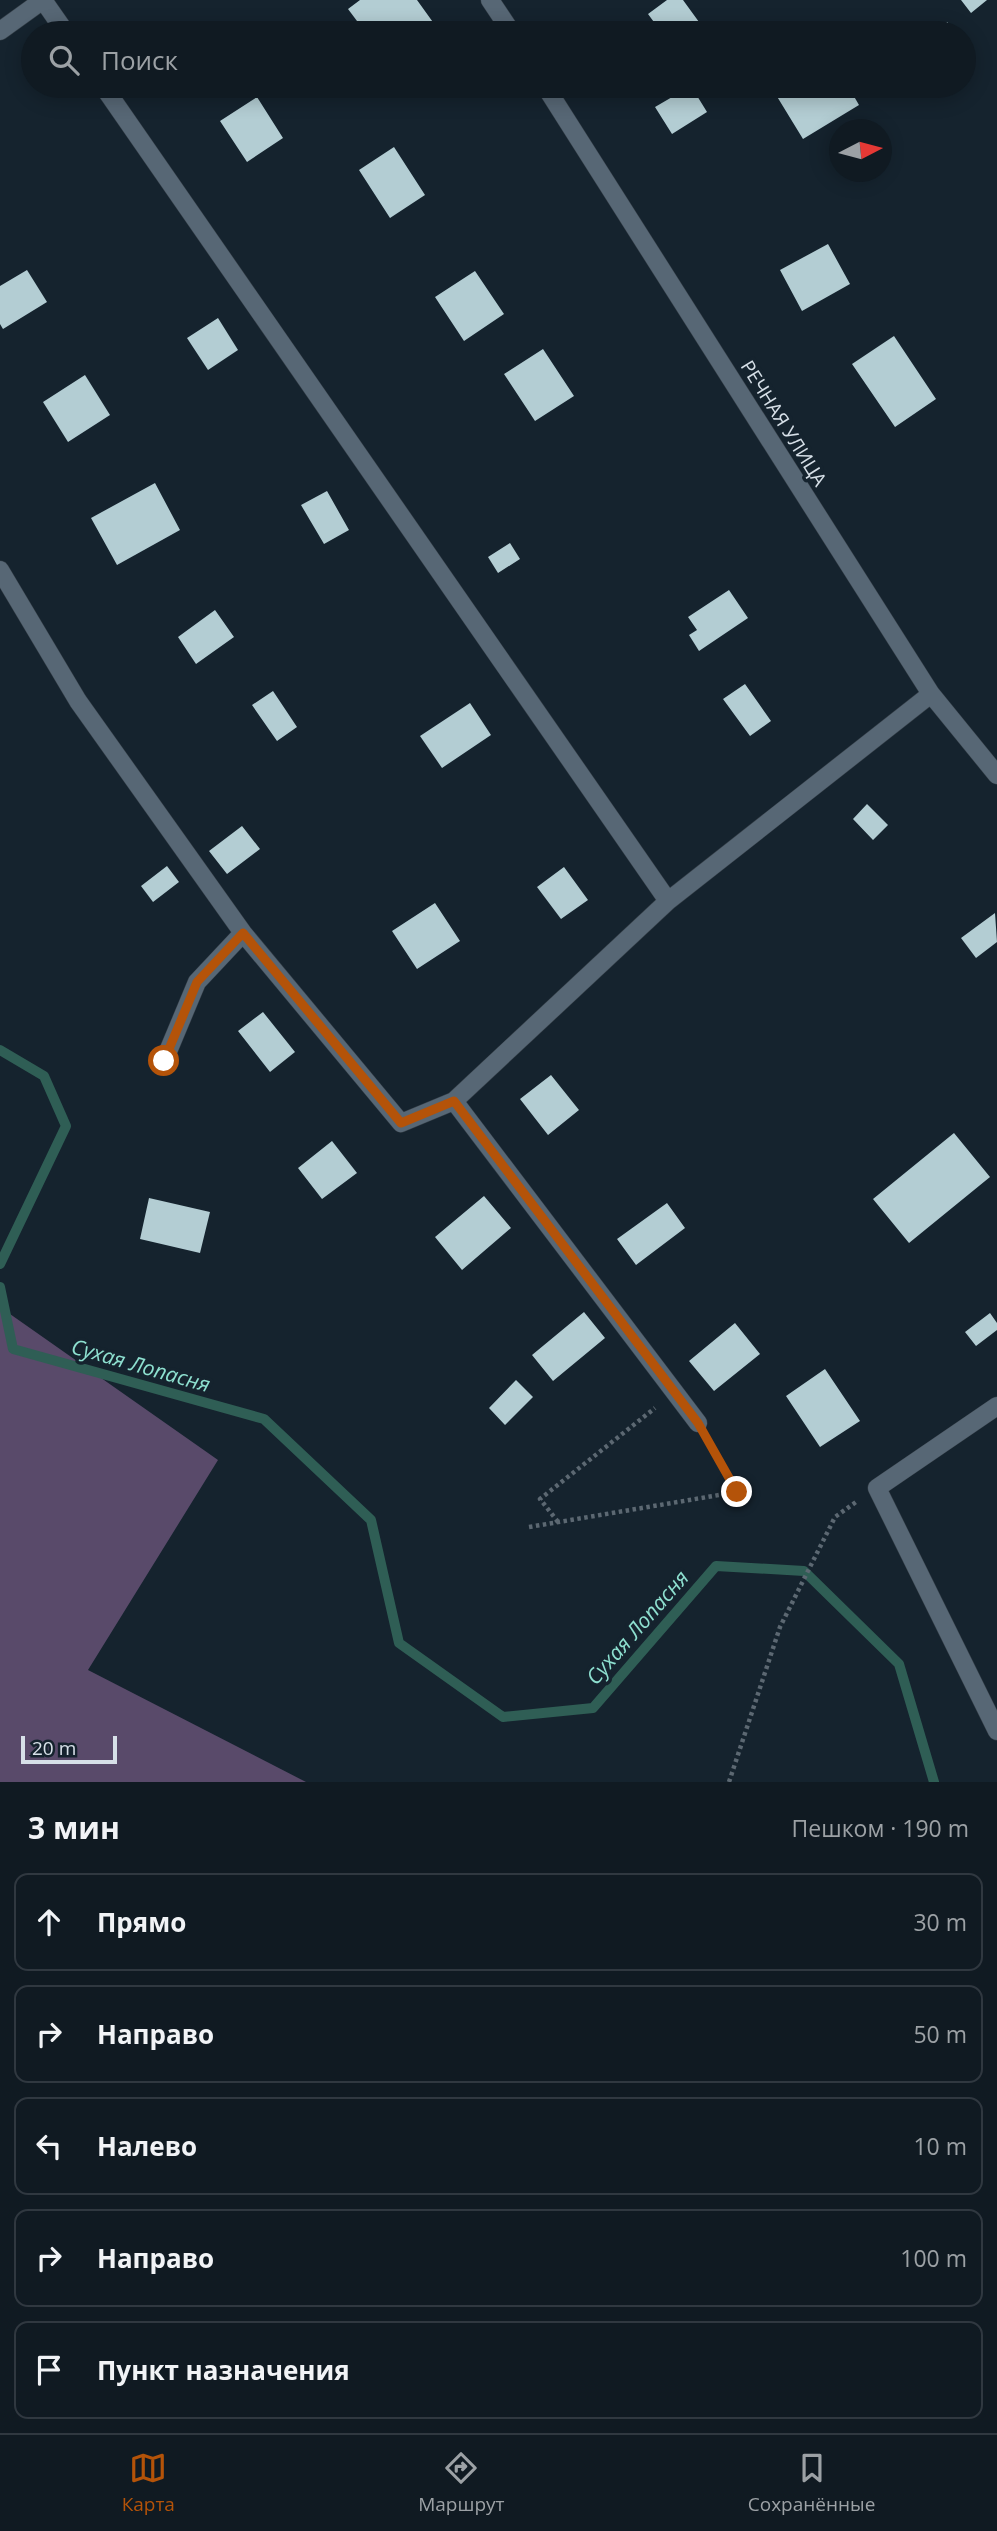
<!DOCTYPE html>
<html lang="ru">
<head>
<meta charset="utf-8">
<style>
  body { margin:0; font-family:"Open Sans",sans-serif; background:#1e272f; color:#f1f3f6 }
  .compass { position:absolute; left:829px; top:119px; width:63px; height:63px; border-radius:50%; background:#101a22; box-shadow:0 4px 18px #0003; rotate:84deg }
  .scale { position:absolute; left:21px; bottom:18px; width:96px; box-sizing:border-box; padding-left:7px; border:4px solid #d7e0e8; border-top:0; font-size:19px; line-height:24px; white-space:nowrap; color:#d7e0e8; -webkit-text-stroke:5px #15232e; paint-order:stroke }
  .stop { position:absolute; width:21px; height:21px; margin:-16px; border:5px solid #b45309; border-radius:50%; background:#fff }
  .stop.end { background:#b45309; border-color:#fff; box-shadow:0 2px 7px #0008 }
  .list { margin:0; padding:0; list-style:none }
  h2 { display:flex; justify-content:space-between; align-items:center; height:91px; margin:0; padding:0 28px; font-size:30px }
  h2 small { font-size:23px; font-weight:400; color:#9ca1a5 }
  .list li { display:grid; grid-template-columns:46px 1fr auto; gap:21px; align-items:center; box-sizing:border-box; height:98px; margin:0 14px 14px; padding:0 14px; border:2px solid #303840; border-radius:14px }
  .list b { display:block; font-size:26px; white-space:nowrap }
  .list em { font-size:23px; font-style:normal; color:#9ca1a5 }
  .icon { flex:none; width:38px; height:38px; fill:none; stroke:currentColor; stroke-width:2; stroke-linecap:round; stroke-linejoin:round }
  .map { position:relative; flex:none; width:997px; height:1782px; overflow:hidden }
  .search { position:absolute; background:#101a22; box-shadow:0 4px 18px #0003; left:21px; right:21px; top:21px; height:77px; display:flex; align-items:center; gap:18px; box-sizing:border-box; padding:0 24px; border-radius:38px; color:#9ca1a5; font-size:26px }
  .sheet { height:651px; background:#101a22 }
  nav { display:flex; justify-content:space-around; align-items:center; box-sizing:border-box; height:98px; border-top:2px solid #303840; background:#101a22; font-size:19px; color:#9ca1a5 }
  nav a { display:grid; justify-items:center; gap:4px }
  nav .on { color:#b45309 }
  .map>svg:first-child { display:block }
  .forest { fill:#594a6a }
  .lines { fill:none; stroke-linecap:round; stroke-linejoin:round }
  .stream { stroke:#2f5e55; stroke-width:10 }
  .building { fill:#b3cdd3 }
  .minor-casing { stroke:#353f48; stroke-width:19 }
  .path { stroke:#5c6872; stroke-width:4.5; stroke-dasharray:3.5 3.5; stroke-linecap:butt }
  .minor { stroke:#576775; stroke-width:18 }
  .route { stroke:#b45309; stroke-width:9 }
  .labels { text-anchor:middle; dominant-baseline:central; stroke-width:7; stroke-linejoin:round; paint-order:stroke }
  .street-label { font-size:19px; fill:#d7e0e8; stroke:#15232e }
  .water-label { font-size:21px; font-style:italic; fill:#8ee0d0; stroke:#15232e }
</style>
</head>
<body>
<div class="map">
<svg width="997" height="1782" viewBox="0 0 997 1782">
  <rect width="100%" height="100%" fill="#15232e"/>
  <!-- forest -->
  <path class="forest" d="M0,1307L218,1460L88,1670L306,1782H0Z"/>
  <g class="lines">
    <!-- stream -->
    <path class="stream" d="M0,1050L44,1076L66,1126L0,1264
      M0,1287L13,1349L264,1419L371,1520L399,1643L503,1717L593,1708L716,1566L804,1571L899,1664L934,1782"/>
  </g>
  <!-- building -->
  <path class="building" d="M360,0H417L435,25L423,33H366L348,9Z
    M667,0H683L707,33H662L648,14Z
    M961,0H987L971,13Z
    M948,22V33H909V24Z
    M691,86L707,112L672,134L655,107Z
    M781,86H848L859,105L803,139L773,90Z
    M257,97L283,138L247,162L220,121Z
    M394,147L425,195L390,218L359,170Z
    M828,244L850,284L802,311L780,270Z
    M27,270L47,302L3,329L0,324V286Z
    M475,271L504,314L464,341L435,297Z
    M218,318L238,350L208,370L187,338Z
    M894,336L936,399L895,427L852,364Z
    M543,349L574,396L535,421L504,374Z
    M85,375L110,415L68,442L43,402Z
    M155,483L180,530L117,565L91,518Z
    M327,491L349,530L324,544L301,505Z
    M510,543L520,559L498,573L488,557Z
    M729,590L748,618L699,651L689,635L697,630L688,617Z
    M215,610L234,637L196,664L178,637Z
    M745,684L771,721L750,736L723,699Z
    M273,691L297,727L277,741L252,705Z
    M470,703L491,735L442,768L420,736Z
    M867,804L888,825L873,840L853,819Z
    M242,826L260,849L227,874L209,851Z
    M167,866L179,882L153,902L141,886Z
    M564,867L588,900L561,919L537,887Z
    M435,903L460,941L417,969L392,931Z
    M995,913L997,942L976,958L961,938Z
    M263,1012L295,1052L270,1072L238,1031Z
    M551,1075L579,1110L548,1135L520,1099Z
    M954,1133L990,1177L909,1243L873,1199Z
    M332,1141L357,1173L322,1199L298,1168Z
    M484,1196L511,1228L462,1270L435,1237Z
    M149,1198L210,1212L200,1253L140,1239Z
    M667,1203L685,1228L636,1265L617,1239Z
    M584,1312L605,1338L553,1381L532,1355Z
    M990,1313L997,1323V1330L976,1346L965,1332Z
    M735,1323L760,1354L714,1391L689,1361Z
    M825,1369L860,1421L820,1447L786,1396Z
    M516,1380L533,1397L505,1425L489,1408Z"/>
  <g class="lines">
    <defs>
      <path id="minor" d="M43,0L66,33
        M490,0L512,33
        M0,31L43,0
        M103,86L668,901
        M545,86L931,694L997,775
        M0,570L78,701L243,933L401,1123L454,1101L668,901L931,694
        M164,1061L197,982L243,933
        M454,1101L698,1423
        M997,1406L877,1488L997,1731"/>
    </defs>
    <!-- minor casing -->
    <use href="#minor" class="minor-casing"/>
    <!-- path -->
    <path class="path" d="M558,1522L540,1499L655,1408
      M529,1527L737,1492L709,1442
      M729,1782L780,1627L835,1517L856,1502"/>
    <!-- minor -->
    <use href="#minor" class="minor"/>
  </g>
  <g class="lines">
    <!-- route -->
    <path class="route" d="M164,1061L197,982L243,933L401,1123L454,1101L698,1423L737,1492"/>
  </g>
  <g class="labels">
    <!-- street labels -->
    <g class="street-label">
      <text transform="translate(784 423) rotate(58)">РЕЧНАЯ УЛИЦА</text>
    </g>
    <!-- water labels -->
    <g class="water-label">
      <text transform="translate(141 1365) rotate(16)">Сухая Лопасня</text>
      <text transform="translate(637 1627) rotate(-49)">Сухая Лопасня</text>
    </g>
  </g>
</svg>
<svg class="compass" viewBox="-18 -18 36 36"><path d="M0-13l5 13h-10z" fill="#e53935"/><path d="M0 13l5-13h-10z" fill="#9ca1a5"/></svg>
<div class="scale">20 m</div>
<div class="stop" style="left:164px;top:1061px"></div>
<div class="stop end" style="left:737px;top:1492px"></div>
<div class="search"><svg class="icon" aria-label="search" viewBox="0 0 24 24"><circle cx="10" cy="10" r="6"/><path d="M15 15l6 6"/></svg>Поиск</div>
</div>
<section class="sheet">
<h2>3 мин<small>Пешком · 190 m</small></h2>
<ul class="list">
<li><svg class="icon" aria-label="ahead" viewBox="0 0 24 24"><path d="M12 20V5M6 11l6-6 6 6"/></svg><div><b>Прямо</b></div><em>30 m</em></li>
<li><svg class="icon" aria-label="right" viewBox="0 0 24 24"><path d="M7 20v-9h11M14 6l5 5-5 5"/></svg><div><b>Направо</b></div><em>50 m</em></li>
<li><svg class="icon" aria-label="left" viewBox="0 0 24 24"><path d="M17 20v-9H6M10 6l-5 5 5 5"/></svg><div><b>Налево</b></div><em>10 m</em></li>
<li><svg class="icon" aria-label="right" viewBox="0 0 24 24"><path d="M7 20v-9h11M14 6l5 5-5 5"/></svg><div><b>Направо</b></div><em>100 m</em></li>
<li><svg class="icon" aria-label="arrive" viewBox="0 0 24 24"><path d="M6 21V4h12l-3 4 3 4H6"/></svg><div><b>Пункт назначения</b></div></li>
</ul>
</section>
<nav>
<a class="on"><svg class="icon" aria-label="map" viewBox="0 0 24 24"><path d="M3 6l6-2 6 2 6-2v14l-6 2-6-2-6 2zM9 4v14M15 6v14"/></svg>Карта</a>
<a><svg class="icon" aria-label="directions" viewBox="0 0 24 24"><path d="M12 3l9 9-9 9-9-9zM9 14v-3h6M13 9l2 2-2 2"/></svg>Маршрут</a>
<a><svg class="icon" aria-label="saved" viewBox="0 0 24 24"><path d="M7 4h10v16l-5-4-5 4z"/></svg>Сохранённые</a>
</nav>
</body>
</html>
